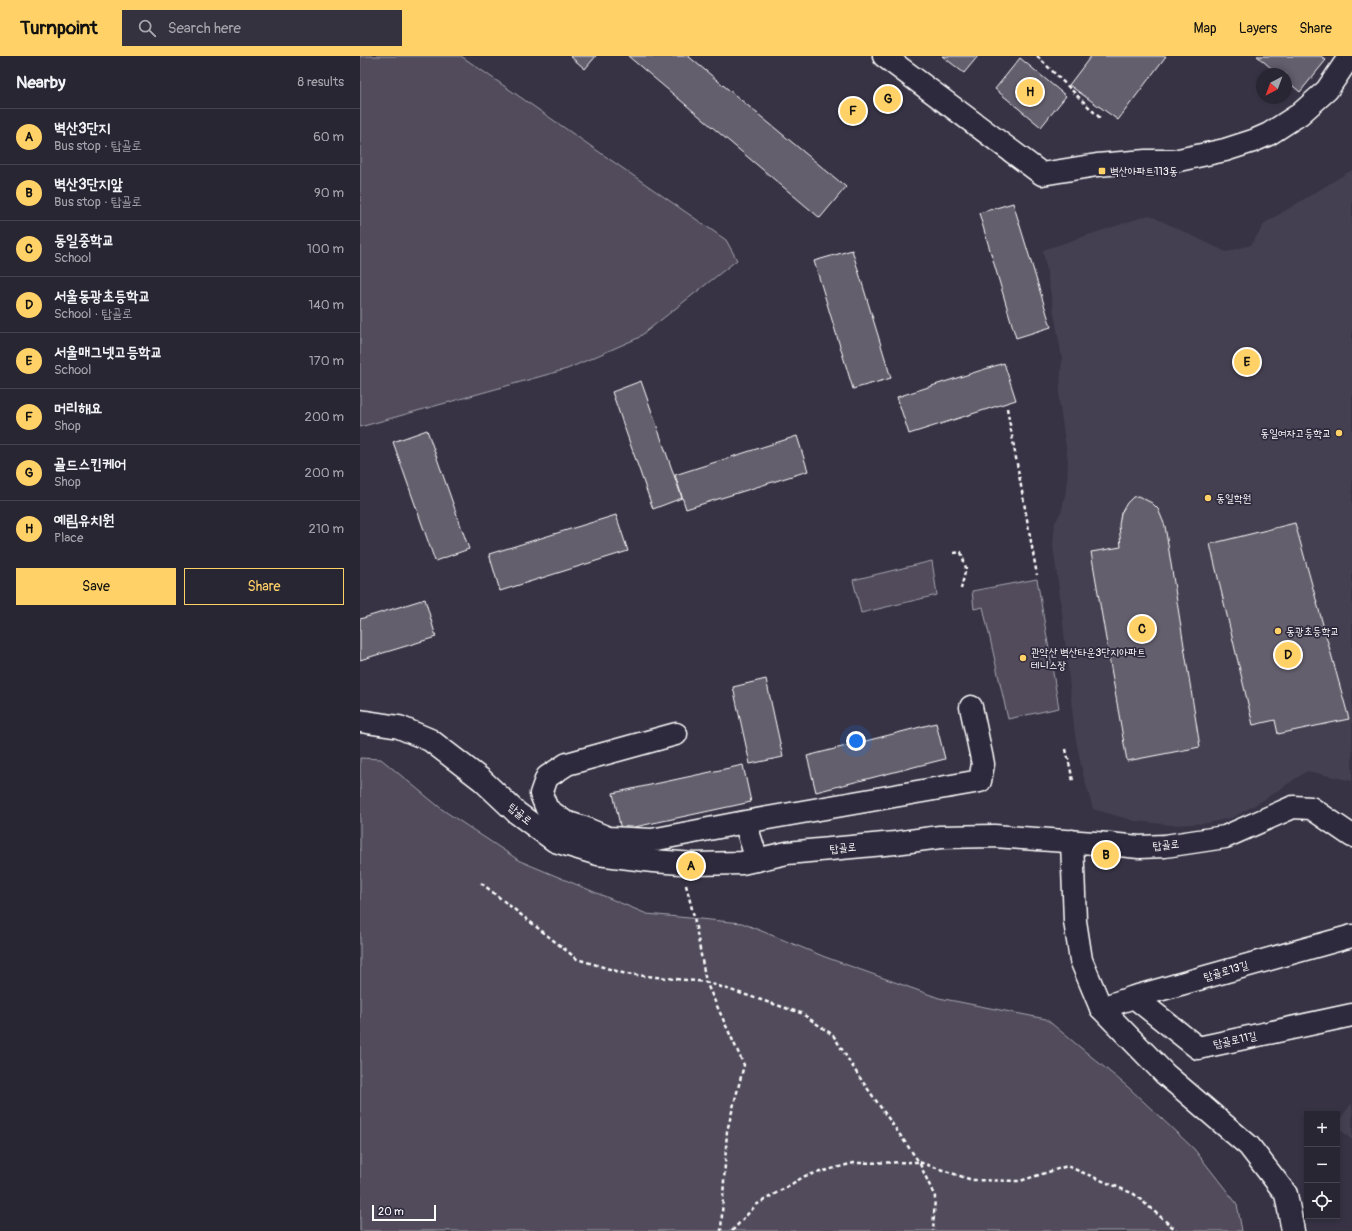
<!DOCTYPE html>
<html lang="en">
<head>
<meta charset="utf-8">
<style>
  body { margin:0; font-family:Pangolin,"Poor Story",sans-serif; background:#353240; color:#f1f3f6 }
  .controls { position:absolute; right:12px; bottom:12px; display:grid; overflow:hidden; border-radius:0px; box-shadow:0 2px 6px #0003 }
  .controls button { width:36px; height:36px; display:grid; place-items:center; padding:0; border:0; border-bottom:1px solid #45434f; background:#292634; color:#f1f3f6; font:20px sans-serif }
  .compass { position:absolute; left:896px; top:12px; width:36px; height:36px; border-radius:50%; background:#292634; box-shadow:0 2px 6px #0003; rotate:221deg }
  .scale { position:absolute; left:12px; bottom:10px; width:64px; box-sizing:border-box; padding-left:4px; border:2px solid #fff; border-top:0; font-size:11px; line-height:14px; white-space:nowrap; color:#fff; -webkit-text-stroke:3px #2f2a3d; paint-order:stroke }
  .you { position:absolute; left:496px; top:685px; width:14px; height:14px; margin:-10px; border:3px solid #fff; border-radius:50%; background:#1a73e8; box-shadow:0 0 0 6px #1a73e833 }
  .badge { display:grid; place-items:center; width:26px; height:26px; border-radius:50%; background:#ffd166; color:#111; font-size:13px; font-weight:700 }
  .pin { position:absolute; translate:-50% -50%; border:2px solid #fff; box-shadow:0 1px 4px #0006 }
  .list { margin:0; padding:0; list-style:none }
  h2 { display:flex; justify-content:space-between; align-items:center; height:52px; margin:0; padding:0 16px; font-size:17px }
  h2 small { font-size:13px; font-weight:400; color:#a5a5ac }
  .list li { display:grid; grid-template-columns:26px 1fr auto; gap:12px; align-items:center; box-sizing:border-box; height:56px; padding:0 16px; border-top:1px solid #45434f }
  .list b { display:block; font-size:15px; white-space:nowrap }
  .list p { margin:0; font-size:13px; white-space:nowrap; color:#a5a5ac }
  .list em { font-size:13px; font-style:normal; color:#a5a5ac }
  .actions { display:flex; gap:8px; padding:12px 16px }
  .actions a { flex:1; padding:9px 0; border:1px solid #ffd166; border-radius:0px; text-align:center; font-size:14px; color:#ffd166 }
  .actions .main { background:#ffd166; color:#111 }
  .icon { flex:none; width:22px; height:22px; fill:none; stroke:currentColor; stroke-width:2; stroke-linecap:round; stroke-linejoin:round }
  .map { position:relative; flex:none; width:992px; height:1175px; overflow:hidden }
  header { display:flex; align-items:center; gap:24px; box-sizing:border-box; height:56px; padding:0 20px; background:#ffd166; color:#111 }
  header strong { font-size:19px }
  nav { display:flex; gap:22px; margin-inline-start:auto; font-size:14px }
  .search { width:280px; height:36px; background:#353240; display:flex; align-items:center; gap:10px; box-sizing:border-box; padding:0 14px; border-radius:0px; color:#a5a5ac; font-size:15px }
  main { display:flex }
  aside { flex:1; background:#292634 }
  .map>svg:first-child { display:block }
  .built { fill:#444051 }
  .green { fill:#514c5c; stroke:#a8a6ae }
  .building { fill:#635f6d; stroke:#fff }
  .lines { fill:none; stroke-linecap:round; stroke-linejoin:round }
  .street-casing { stroke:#fff; stroke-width:25 }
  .secondary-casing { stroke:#fff; stroke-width:25 }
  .path { stroke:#fff; stroke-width:2.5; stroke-dasharray:4 3; stroke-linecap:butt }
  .street { stroke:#2f2a3d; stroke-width:22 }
  .secondary { stroke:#2f2a3d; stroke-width:22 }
  .poi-dot { fill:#ffd166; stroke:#2f2a3d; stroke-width:1.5 }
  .labels { text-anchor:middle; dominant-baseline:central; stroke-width:3.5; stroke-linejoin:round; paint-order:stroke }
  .poi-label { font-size:11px; fill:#fff; stroke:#2f2a3d; text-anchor:start }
  .street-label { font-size:11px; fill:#fff; stroke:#2f2a3d }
</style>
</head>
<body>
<header>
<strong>Turnpoint</strong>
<div class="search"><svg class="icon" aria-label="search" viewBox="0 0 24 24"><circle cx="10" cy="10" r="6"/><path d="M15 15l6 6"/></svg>Search here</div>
<nav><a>Map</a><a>Layers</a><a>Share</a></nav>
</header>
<main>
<aside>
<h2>Nearby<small>8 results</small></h2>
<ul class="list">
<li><span class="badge">A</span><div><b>벽산3단지</b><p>Bus stop · 탑골로</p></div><em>60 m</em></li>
<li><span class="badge">B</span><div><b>벽산3단지앞</b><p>Bus stop · 탑골로</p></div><em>90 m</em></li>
<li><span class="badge">C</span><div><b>동일중학교</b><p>School</p></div><em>100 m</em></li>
<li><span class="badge">D</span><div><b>서울동광초등학교</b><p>School · 탑골로</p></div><em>140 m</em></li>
<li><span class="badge">E</span><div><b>서울매그넷고등학교</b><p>School</p></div><em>170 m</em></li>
<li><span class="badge">F</span><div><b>머리해요</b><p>Shop</p></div><em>200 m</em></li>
<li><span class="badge">G</span><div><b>골드스킨케어</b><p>Shop</p></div><em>200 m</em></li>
<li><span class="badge">H</span><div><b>예림유치원</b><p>Place</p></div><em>210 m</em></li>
</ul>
<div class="actions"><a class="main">Save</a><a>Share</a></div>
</aside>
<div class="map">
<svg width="992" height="1175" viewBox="0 0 992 1175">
  <rect width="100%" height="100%" fill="#373345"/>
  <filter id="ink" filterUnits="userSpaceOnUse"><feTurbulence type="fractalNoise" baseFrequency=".025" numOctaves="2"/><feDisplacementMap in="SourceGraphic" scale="8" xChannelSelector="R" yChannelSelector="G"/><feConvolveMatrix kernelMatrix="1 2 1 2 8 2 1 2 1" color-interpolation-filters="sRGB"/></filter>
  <g filter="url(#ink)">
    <!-- built -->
    <path class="built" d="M992,114V725L947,715L905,743L874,761L848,767L813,769L775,765L733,753L723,718L715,679L701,548L693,490L695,467L702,454L707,429L708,405L699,345L702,302L683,194L789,159L866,196L891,189L905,167Z
      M992,1047V1084L977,1071V1067Z"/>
    <!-- green -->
    <path class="green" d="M0,0H101L366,184L377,204L278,282L207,313L0,371Z
      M572,505L577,539L501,557L493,524Z
      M677,523L699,652L648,663L623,551L614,553L612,535Z
      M0,702L21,703L83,754L160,805L287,858L382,867L465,901L579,942L686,963L768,1031L834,1093L877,1148L882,1175H0Z"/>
    <!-- building -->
    <path class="building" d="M210,0H236L225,13Z
      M268,0H328L486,131L460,162Z
      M582,0H618L604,17Z
      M731,0H806L758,64L709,29Z
      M897,0H961L966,4L940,36L926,24V18H918Z
      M660,2L706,40L681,71L635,33Z
      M653,147L691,271L656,282L619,157Z
      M492,194L531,322L493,333L454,205Z
      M644,307L656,344L549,378L537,341Z
      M281,325L322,442L293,453L252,336Z
      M67,374L109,493L75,505L33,386Z
      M437,380L448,415L326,453L315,419Z
      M778,440L792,447L798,453L805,470L840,691L767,705L731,496L761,491L759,469L761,457L767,447L773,441Z
      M256,459L268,495L140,535L129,498Z
      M935,467L989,663L918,678L915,664L893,669L850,488Z
      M65,543L76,581L0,604V563Z
      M406,623L423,701L390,708L373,631Z
      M576,667L585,703L456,736L447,700Z
      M383,709L391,746L261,774L253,737Z"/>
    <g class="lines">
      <defs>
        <path id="street" d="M524,0L682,118L737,109L786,105H814L865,94L893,85L909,78L940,58L967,34L990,0
          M316,678L207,708L187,721L181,738L187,753L205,766L224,772L248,782L292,784L385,766
          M397,804L385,766L620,725L623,708L611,651
          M774,941L838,992L992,959
          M741,952L774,941L992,880"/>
        <path id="secondary" d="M0,665L39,671L70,684L122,724L157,757L195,785L238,798L293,805L335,808L382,807L427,797L535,787L580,781L634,780L749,788L779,791L805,790L865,781L933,751L951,752L992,780
          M712,785L715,865L721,904L741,952L805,1018L889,1090L926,1138L933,1175"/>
      </defs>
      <!-- street casing -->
      <use href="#street" class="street-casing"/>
      <!-- secondary casing -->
      <use href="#secondary" class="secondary-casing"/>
      <!-- path -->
      <path class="path" d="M677,0L741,63
        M647,352L677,519
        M594,497L601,496L606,512L601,533
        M706,693L713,725
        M121,827L217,903L266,918L346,926L384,1009L367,1075L361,1175
        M326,829L334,861L346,926L441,957L473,979L498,1019L559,1106L612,1124L660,1125L707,1110L774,1138L817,1175
        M372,1175L396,1149L445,1120L494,1107L559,1106L575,1141L573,1175"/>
      <!-- street -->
      <use href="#street" class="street"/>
      <!-- secondary -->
      <use href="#secondary" class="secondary"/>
    </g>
  </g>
  <!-- markers -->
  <g class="poi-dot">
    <rect x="738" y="111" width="8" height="8" rx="2"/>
    <circle cx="979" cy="377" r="4"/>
    <circle cx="848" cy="442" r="4"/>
    <circle cx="918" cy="575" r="4"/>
    <circle cx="663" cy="602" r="4"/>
  </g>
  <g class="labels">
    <!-- poi labels -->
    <g class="poi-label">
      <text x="750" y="115">벽산아파트113동</text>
      <text x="971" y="377" text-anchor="end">동일여자고등학교</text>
      <text x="856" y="442">동일학원</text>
      <text x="926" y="575">동광초등학교</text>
      <text x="671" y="596">관악산 벽산타운3단지아파트<tspan x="671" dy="13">테니스장</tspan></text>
    </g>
    <!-- street labels -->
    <g class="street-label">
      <text transform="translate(160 758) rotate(40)">탑골로</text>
      <text transform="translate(806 789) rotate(-5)">탑골로</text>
      <text transform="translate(483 792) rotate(-5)">탑골로</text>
      <text transform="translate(866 915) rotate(-16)">탑골로13길</text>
      <text transform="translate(875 984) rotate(-12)">탑골로11길</text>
    </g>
  </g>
</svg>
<div class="controls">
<button>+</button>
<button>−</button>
<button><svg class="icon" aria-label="locate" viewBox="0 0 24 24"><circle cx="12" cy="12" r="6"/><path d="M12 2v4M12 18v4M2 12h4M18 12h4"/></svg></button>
</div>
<svg class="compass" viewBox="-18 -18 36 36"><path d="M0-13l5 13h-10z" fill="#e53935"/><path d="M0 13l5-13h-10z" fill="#a5a5ac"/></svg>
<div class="scale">20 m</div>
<div class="you"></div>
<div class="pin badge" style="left:331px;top:810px">A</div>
<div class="pin badge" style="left:746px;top:799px">B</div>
<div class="pin badge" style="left:782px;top:573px">C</div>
<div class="pin badge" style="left:928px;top:599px">D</div>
<div class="pin badge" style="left:887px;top:306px">E</div>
<div class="pin badge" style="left:493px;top:55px">F</div>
<div class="pin badge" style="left:528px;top:43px">G</div>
<div class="pin badge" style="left:670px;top:36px">H</div>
</div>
</main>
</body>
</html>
